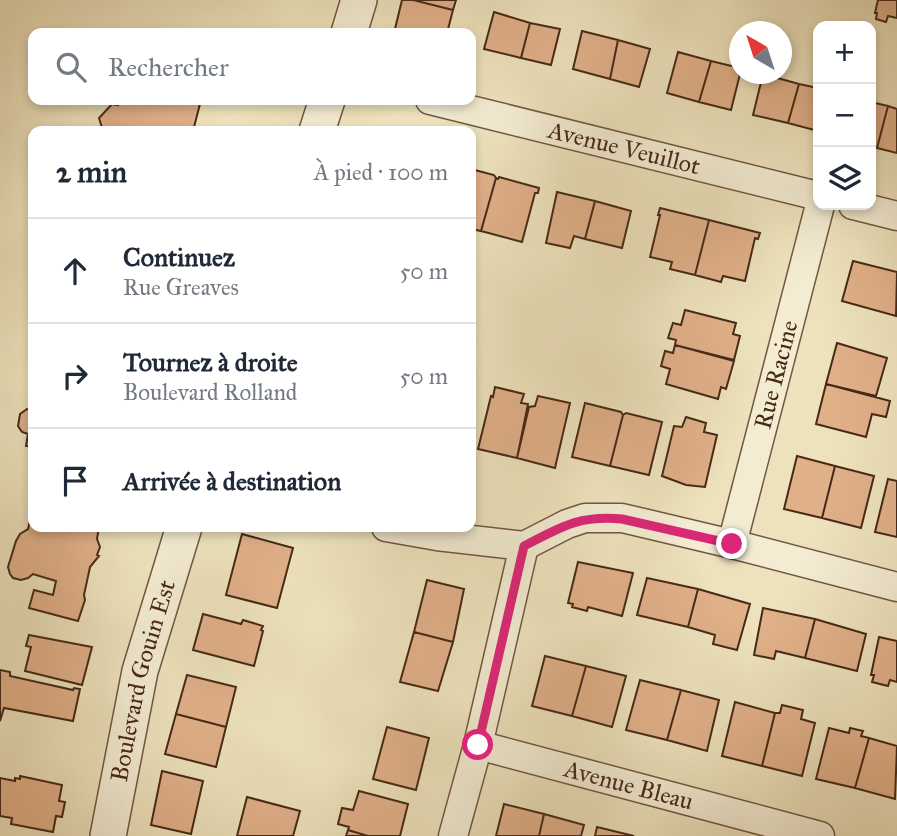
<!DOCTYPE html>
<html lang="fr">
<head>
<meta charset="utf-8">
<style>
  body { margin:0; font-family:"IM FELL Great Primer",serif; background:#f6f6f7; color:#1f2937 }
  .controls { position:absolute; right:21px; top:21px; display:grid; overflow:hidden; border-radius:14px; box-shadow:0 4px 10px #0003 }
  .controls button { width:63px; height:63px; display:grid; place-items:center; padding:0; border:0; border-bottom:2px solid #e0e1e3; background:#fff; color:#1f2937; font:35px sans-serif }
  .compass { position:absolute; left:729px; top:21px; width:63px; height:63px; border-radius:50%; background:#fff; box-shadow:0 4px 10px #0003; rotate:321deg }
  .stop { position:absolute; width:21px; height:21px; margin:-16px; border:5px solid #db2777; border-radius:50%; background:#fff }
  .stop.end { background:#db2777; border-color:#fff; box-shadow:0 2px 7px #0008 }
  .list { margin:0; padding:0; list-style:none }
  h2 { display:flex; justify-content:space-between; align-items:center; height:91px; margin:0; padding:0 28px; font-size:30px }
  h2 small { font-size:23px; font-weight:400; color:#747a83 }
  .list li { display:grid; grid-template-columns:46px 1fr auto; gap:21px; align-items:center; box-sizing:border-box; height:105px; padding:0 28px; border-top:2px solid #e0e1e3 }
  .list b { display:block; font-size:26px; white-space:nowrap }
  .list p { margin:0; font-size:23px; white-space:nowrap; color:#747a83 }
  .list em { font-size:23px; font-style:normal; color:#747a83 }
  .icon { flex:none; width:38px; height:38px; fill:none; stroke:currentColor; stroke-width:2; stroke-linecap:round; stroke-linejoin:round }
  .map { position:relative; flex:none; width:897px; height:836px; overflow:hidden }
  .search { position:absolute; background:#fff; box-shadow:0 4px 10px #0003; left:28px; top:28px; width:448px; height:77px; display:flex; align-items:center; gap:18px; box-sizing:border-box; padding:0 24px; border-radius:14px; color:#747a83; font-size:26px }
  .panel { position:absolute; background:#fff; box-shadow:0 4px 10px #0003; left:28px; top:126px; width:448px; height:406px; border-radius:14px }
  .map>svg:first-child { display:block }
  .building { fill:#e0b089; stroke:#472918; stroke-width:2 }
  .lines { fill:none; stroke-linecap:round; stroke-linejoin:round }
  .minor-casing { stroke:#705741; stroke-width:31 }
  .tertiary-casing { stroke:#705741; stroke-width:38 }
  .minor { stroke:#f3ecd3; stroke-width:28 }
  .tertiary { stroke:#f3ecd3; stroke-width:35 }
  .route { stroke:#db2777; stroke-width:9 }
  .labels { text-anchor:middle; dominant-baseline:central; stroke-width:5; stroke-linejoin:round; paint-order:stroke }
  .street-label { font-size:24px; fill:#472918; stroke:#f3ecd3 }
</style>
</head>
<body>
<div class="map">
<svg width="897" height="836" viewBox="0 0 897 836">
  <rect width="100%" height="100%" fill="#ede2bc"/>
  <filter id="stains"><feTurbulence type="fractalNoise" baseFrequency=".00286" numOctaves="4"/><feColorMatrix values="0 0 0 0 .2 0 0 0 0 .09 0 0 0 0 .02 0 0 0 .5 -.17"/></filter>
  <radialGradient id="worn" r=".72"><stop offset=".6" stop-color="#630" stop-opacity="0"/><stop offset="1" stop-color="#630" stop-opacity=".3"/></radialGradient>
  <!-- building -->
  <path class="building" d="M402,0H413L453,10L447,33H394Z
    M413,0H456L453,10Z
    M878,0H897V18L888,16L886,22L876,19L877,13H875Z
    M494,12L530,23L521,58L484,49Z
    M530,23L560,29L551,65L521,58Z
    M582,31L618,40L610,79L573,69Z
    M618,40L650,49L639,87L610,79Z
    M678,52L711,61L699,102L667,93Z
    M711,61L740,68V74L731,110L699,102Z
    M763,74L799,84L788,123L753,115Z
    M799,84L818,88V131L788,123Z
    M119,100H201L193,131H103L99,118L112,104L118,105Z
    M871,102L888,106L877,148L871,146Z
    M888,106L897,109V153L877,148Z
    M471,169L494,175L496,178L481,231L471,229Z
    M499,177L539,188L538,193H535L522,242L481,231L496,178L498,179Z
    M557,192L595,201L585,239L574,236L570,248L546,243Z
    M595,201L631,211L622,248L585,239Z
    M660,208L709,220L695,275L670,269L672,262L650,257L660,215H658Z
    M709,220L760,233L758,239L755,238L745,281L723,276L721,282L695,275Z
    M853,261L897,272L896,316L842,301Z
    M685,310L736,323L733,334L740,336L734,360L675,345L676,340L668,338L673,323L681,325Z
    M837,343L887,358L876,396L826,384Z
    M675,345L734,361L726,389L721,387L718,399L666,384L670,369L661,366L665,351L673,353Z
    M826,384L890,401L886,417L872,414L866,437L816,424Z
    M495,387L524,394L521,403L528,404L517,458L478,449L491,396L493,397Z
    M538,396L570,403L555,468L517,458L529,407L535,406Z
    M585,403L621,412L623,415L610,466L572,457Z
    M33,405V447L26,446L28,434L22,432L18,426L20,414L27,409L32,410Z
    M626,413L662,422L649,475L610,466L623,415Z
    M686,417L706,423L704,432L717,435L705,487L686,485L662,476L674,426L682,427Z
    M797,456L835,466L822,518L784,509Z
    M835,466L874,476L861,528L822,518Z
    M888,479L897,481V537L875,532Z
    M33,508V527H99L97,539L100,547L97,555L99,556L90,567L84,595L85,600L78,621L29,608L34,590L53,595L56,581L33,574L28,578L21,580L13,578L10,574L8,567L16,541L20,534L28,529Z
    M242,534L293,548L277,608L226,595Z
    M578,562L633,573L622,616L588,607L587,611L572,607L573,604L568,603Z
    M647,578L698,589L688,627L637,615Z
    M427,580L464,589L453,642L414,632Z
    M698,589L750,604L737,650L713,644L715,635L688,627Z
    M763,608L815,619L805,658L776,651L774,659L754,655Z
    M203,614L241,624L243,620L263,626L261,630L263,631L254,666L193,650Z
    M815,619L866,634L857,671L805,658Z
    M414,632L453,642L438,691L400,682Z
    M29,635L92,647L82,685L25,671L31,647L26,646Z
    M879,637L897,641V682L890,680L888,686L872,682L874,675H871Z
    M545,656L586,666L572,716L532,706Z
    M586,666L626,676L612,727L572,716Z
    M0,670L10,672V676L73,690L74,688L80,689L73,721L4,708L0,721Z
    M187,675L236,687L226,727L176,714Z
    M640,680L681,690L667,740L626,730Z
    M681,690L719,700L707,751L667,740Z
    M735,702L775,713L762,766L722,756Z
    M782,705L803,710L801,719L815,723L802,776L762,766L775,713H780Z
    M176,714L226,727L216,767L165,754Z
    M387,727L429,738L416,790L373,779Z
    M829,728L849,733L850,728L863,731L861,736L869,738L855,788L816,779Z
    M869,738L897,746L895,799L855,788Z
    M162,771L203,781L191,834L151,825Z
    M20,776L62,785L59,801L65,802L62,817L56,816L53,832L11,824L12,818L0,816V778L15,781V778L20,779Z
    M359,791L408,804L400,836H368L348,830L349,827L338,824L342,808L353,810Z
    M247,797L300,811L293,836H237Z
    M504,804L544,814L539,836H496Z
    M544,814L584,825L581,836H539Z
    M597,827L634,836H595Z
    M348,830L368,836H346Z"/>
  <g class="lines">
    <defs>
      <g id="minor">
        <path id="s1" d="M430,100L818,196"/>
        <path d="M853,205L897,216"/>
        <path d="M386,527L437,536L524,546L567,524L585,518H622L732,544L897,587"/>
        <path id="s2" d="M732,544L820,205"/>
        <path id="s3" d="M478,745L820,836"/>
        <path d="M453,836L478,745L524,546"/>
      </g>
      <g id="tertiary">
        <path d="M349,33L359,0"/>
        <path d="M317,131L327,100"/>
        <path id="s4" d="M108,836L140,671L184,527"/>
      </g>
    </defs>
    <!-- minor casing -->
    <use href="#minor" class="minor-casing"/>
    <!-- tertiary casing -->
    <use href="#tertiary" class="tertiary-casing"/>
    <!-- minor -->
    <use href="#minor" class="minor"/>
    <!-- tertiary -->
    <use href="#tertiary" class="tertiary"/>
  </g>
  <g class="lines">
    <!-- route -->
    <path class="route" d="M478,745L524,546C561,527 579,515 622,519L732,544"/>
  </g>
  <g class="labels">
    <!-- street labels -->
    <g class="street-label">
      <text stroke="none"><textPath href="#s1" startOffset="200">Avenue Veuillot</textPath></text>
      <text stroke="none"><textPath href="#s2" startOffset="175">Rue Racine</textPath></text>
      <text stroke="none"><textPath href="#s4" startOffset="159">Boulevard Gouin Est</textPath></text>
      <text stroke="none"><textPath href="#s3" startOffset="156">Avenue Bleau</textPath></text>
    </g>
  </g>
  <rect width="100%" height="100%" filter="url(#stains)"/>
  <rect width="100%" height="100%" fill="url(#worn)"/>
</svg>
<div class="controls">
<button>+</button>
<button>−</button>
<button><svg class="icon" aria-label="layers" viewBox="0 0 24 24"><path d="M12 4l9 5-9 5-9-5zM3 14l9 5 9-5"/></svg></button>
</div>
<svg class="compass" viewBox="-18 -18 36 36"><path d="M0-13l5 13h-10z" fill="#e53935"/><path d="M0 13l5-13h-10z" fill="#747a83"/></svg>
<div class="stop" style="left:478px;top:745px"></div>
<div class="stop end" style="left:732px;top:544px"></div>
<div class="search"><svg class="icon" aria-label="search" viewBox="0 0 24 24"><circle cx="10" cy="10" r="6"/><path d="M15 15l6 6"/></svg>Rechercher</div>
<section class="panel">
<h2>2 min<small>À pied · 100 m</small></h2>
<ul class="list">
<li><svg class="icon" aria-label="ahead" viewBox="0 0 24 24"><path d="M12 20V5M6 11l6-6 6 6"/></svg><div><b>Continuez</b><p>Rue Greaves</p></div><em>50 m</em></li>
<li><svg class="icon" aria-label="right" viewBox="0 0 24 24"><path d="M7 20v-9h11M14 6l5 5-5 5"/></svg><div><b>Tournez à droite</b><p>Boulevard Rolland</p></div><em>50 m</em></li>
<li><svg class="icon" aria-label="arrive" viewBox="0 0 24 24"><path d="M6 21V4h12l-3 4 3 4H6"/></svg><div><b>Arrivée à destination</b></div></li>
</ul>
</section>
</div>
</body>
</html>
